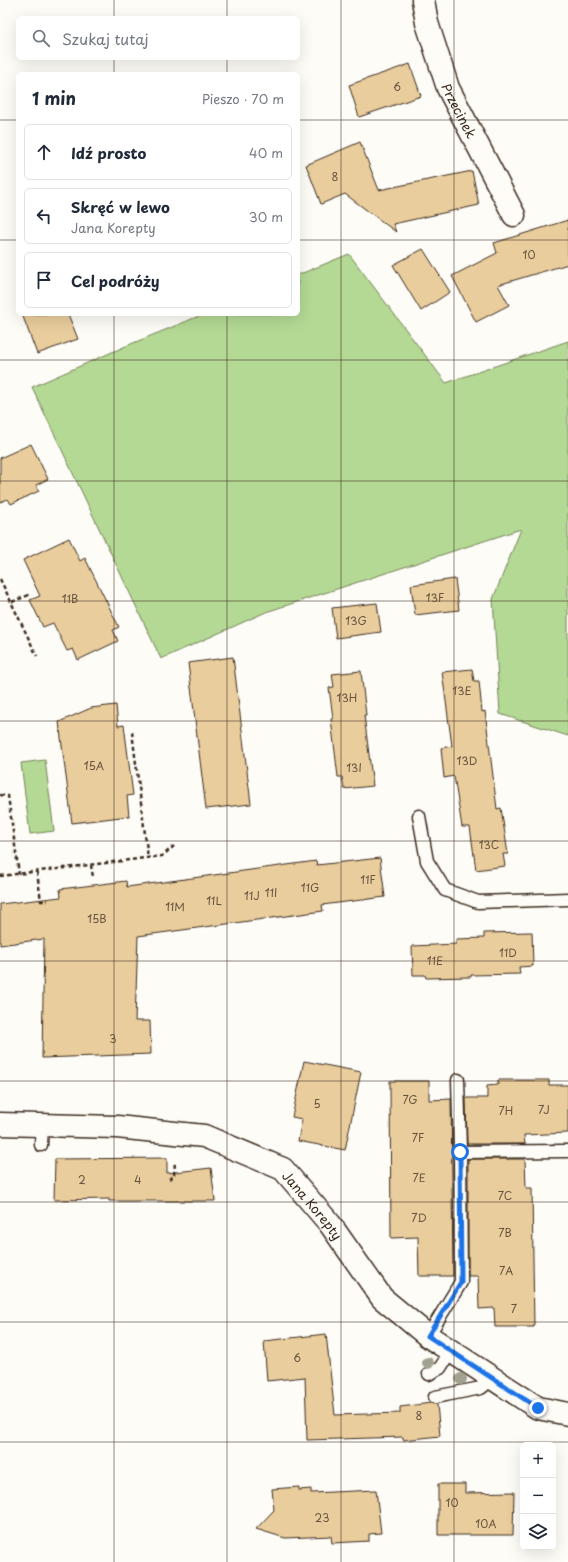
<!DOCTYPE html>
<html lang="pl">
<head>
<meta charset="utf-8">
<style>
  body { margin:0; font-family:"Playpen Sans",sans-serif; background:#f2f2f3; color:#1f2937 }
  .controls { position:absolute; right:12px; bottom:12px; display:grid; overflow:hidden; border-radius:6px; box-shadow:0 4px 16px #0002 }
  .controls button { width:36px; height:36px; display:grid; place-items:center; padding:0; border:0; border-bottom:1px solid #e0e1e3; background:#fff; color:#1f2937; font:20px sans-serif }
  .stop { position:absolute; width:12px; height:12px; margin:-9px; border:3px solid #1a73e8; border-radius:50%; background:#fff }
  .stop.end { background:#1a73e8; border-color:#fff; box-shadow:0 1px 4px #0008 }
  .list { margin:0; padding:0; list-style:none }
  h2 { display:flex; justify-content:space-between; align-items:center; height:52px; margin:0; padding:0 16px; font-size:17px }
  h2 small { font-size:13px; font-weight:400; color:#747a83 }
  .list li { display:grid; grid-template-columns:26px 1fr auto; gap:12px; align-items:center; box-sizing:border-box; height:56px; margin:0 8px 8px; padding:0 8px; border:1px solid #e0e1e3; border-radius:6px }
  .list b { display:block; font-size:15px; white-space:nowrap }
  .list p { margin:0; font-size:13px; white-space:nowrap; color:#747a83 }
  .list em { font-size:13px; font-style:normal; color:#747a83 }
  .icon { flex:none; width:22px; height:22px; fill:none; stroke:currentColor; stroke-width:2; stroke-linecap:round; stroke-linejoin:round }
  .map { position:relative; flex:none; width:568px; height:1562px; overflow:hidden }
  .search { position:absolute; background:#fff; box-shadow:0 4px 16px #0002; left:16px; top:16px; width:284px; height:44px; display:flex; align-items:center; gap:10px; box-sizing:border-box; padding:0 14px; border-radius:6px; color:#747a83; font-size:15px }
  .panel { position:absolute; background:#fff; box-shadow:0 4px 16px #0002; left:16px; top:72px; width:284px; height:244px; border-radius:6px }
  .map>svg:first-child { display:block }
  .green { fill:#b3d994; stroke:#778259 }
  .building { fill:#e9cd9d; stroke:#3b2a1e }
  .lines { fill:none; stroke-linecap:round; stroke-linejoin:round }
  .service-casing { stroke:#3b2a1e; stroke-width:15 }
  .minor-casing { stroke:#3b2a1e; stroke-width:25 }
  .path { stroke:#3b2a1e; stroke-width:2.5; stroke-dasharray:4 3; stroke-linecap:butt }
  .service { stroke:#fdfcf7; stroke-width:12 }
  .minor { stroke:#fdfcf7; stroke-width:22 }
  .tree { fill:#a3a190 }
  .route { stroke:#1a73e8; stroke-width:5 }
  .grid { fill:none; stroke:#3b2a1e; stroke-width:1; stroke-opacity:0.55 }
  .labels { text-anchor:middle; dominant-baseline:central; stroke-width:3; stroke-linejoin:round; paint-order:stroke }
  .number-label { font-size:11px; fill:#66533e }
  .street-label { font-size:13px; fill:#3b2a1e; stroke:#fdfcf7 }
</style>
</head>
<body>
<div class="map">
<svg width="568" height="1562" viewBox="0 0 568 1562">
  <rect width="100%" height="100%" fill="#fdfcf7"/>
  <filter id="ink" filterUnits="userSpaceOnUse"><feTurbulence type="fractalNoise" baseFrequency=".025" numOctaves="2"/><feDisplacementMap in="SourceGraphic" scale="8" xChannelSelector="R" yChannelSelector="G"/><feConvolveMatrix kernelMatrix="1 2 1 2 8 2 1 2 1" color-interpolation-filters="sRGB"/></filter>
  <g filter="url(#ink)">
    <!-- green -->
    <path class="green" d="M349,254L446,383L568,341V736L500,714L493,599L521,529L266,612L161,659L32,387L126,346L204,314H298V275Z
      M45,760L54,831L30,834L21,763Z"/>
    <!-- building -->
    <path class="building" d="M410,64L421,96L359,117L349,85Z
      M360,142L379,190L472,171L479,205L393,224L396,232L345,194L321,204L306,165Z
      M568,220V264L498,285L509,305L476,322L452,276L497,253L494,243Z
      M423,249L450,292L421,311L393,265Z
      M22,314H68L78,339L37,354Z
      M31,444L48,479L36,485L39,491L11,504L8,499L0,502V458Z
      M69,538L80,561L85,558L119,627L113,630L118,641L78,660L73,649L67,651L53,623L43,627L30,600L40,596L23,560Z
      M455,579L459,610L415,615L411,585Z
      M377,603L381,632L336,638L332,608Z
      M233,657L251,804L206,809L188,663Z
      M472,669L474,681H479L482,712L485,711L497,809L501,808L508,854H503L505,866L476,870L470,827H462L454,776L444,778L441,748L452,746L442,672Z
      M361,671L366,715H364L373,786L344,789L342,777H338L331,719L333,718L329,688L334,687L332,674Z
      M116,705L118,726L124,725L133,795L127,796L129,816L72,823L59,722L91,708Z
      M380,858L385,897L322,905L323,911L138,936L135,1021H150L151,1054L42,1058L44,939L0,945V904L61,897L60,889L85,886L126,881L127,887L316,861L317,865Z
      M532,932L533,966L519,967L520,974L471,975V977L426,978L425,975H413L412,946L456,944V939L484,938V933Z
      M304,1061L361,1072L345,1150L298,1141L302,1119L292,1117Z
      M498,1080H549V1085H568V1133L524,1135L525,1144H467L466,1098H487V1086L498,1085Z
      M390,1081H429V1100L451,1099L453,1276H419L418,1237L391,1238Z
      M167,1158V1173L211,1168L215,1201H109V1199L54,1200L55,1159Z
      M468,1159H525L526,1188H532L534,1327H495L494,1308L479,1309L478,1276H468Z
      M326,1334L335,1415L400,1413V1407L431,1403L437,1404L440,1436L403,1440V1437L307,1440L305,1377L267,1381L264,1341Z
      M438,1484H465V1493L514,1492L513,1535H438Z
      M299,1487V1490L311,1489V1493L376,1490L381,1533L369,1534V1541L332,1543L331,1536L285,1538L256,1529L274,1510L272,1489Z"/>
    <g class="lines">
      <defs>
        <path id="service" d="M419,816L427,861L445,890L478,902L568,899
          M41,1145L42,1125
          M460,1152L568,1151
          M428,1336L461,1282L460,1152L458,1080
          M429,1374L440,1368L451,1351
          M435,1397L481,1388L493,1378"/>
        <g id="minor">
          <path id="s1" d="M423,0L427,23L448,88L514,215"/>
          <path id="s2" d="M0,1124L117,1127L204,1136L283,1169L330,1224L382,1298L428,1336L538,1408L568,1414"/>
        </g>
      </defs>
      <!-- service casing -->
      <use href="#service" class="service-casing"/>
      <!-- minor casing -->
      <use href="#minor" class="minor-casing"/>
      <!-- path -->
      <path class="path" d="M0,579L37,656
        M12,602L31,594
        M132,732L148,858
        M0,795L8,796L19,874
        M91,865L93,877
        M37,872L41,901H48
        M0,876L162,856L174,846
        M169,1179L174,1176L175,1161"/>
      <!-- service -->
      <use href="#service" class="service"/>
      <!-- minor -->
      <use href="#minor" class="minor"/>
    </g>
    <!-- trees -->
    <g class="tree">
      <circle cx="428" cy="1363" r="6"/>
      <circle cx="461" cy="1379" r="6"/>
    </g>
  </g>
  <g class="lines" filter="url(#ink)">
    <!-- route -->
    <path class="route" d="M460,1152L461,1282L428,1336L538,1408"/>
  </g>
  <!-- grid -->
  <path class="grid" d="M114,0V18M227,0V18M341,0V1562M454,0V1562M114,58V74M227,58V74M0,120H18M298,120H568M0,240H18M298,240H568M114,314V1562M227,314V1562M0,360H568M0,481H568M0,601H568M0,721H568M0,841H568M0,961H568M0,1081H568M0,1202H568M0,1322H568M0,1442H568"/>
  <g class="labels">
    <!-- number labels -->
    <g class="number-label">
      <text x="397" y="86">6</text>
      <text x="335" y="176">8</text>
      <text x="529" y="254">10</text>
      <text x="435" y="597">13F</text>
      <text x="70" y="598">11B</text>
      <text x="356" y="620">13G</text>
      <text x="462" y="690">13E</text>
      <text x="347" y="697">13H</text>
      <text x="467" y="760">13D</text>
      <text x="94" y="765">15A</text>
      <text x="354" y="767">13I</text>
      <text x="489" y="844">13C</text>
      <text x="368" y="879">11F</text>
      <text x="310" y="887">11G</text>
      <text x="271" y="892">11I</text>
      <text x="252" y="895">11J</text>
      <text x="214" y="900">11L</text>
      <text x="175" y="906">11M</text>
      <text x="97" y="918">15B</text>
      <text x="508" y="952">11D</text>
      <text x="435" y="960">11E</text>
      <text x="113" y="1038">3</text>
      <text x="410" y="1099">7G</text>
      <text x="317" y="1103">5</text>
      <text x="544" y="1109">7J</text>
      <text x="506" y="1110">7H</text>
      <text x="418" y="1137">7F</text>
      <text x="419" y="1177">7E</text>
      <text x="82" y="1179">2</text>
      <text x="138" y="1179">4</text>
      <text x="505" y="1195">7C</text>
      <text x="419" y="1217">7D</text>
      <text x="505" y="1232">7B</text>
      <text x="506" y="1270">7A</text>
      <text x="514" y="1308">7</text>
      <text x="297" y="1357">6</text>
      <text x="419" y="1415">8</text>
      <text x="452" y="1502">10</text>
      <text x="322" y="1517">23</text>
      <text x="486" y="1523">10A</text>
    </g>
    <!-- street labels -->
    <g class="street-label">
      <text stroke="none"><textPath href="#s1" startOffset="117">Przecinek</textPath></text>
      <text stroke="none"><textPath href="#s2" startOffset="337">Jana Korepty</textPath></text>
    </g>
  </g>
</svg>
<div class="controls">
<button>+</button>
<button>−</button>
<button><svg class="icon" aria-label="layers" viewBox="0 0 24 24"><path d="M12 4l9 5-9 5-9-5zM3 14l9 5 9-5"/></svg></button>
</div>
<div class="stop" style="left:460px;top:1152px"></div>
<div class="stop end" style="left:538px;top:1408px"></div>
<div class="search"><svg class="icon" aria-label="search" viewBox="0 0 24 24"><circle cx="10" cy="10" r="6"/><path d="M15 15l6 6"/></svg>Szukaj tutaj</div>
<section class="panel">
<h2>1 min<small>Pieszo · 70 m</small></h2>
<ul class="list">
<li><svg class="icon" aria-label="ahead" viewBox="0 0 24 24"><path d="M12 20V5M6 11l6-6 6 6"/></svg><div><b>Idź prosto</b></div><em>40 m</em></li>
<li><svg class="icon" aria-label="left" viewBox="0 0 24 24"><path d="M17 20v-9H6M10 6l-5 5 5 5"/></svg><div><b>Skręć w lewo</b><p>Jana Korepty</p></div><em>30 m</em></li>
<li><svg class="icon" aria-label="arrive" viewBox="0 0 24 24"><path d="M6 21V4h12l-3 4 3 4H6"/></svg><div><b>Cel podróży</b></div></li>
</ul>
</section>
</div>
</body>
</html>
